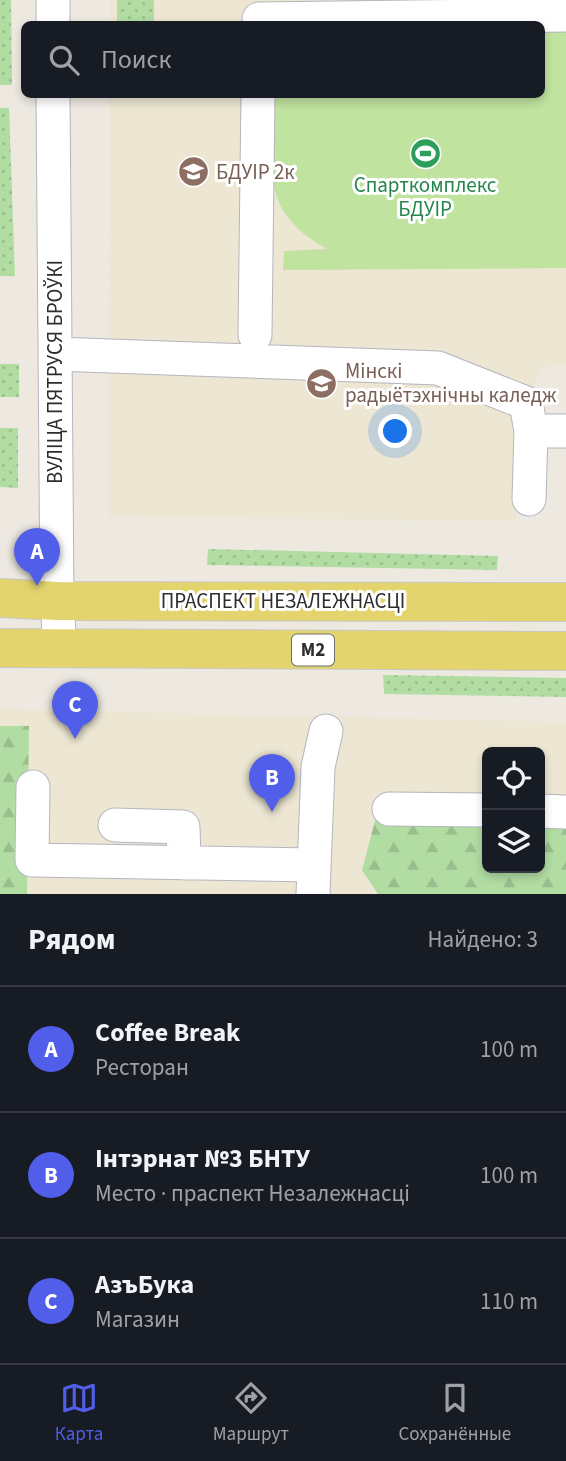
<!DOCTYPE html>
<html lang="ru">
<head>
<meta charset="utf-8">
<style>
  body { margin:0; font-family:"Source Sans 3",sans-serif; background:#242831; color:#f1f3f6 }
  .controls { position:absolute; right:21px; bottom:21px; display:grid; overflow:hidden; border-radius:10px; box-shadow:0 4px 10px #0003 }
  .controls button { width:63px; height:63px; display:grid; place-items:center; padding:0; border:0; border-bottom:2px solid #363941; background:#171b24; color:#f1f3f6; font:35px sans-serif }
  .you { position:absolute; left:396px; top:432px; width:24px; height:24px; margin:-18px; border:5px solid #fff; border-radius:50%; background:#1a73e8; box-shadow:0 0 0 10px #1a73e833 }
  .badge { display:grid; place-items:center; width:46px; height:46px; border-radius:50%; background:#515ee9; color:#fff; font-size:23px; font-weight:700 }
  .pin { position:absolute; translate:-50% -58px; filter:drop-shadow(0 2px 4px #0008) }
  .pin::after { content:''; position:absolute; top:37px; width:24px; height:21px; background:inherit; clip-path:polygon(0 0,100% 0,50% 100%) }
  .list { margin:0; padding:0; list-style:none }
  h2 { display:flex; justify-content:space-between; align-items:center; height:91px; margin:0; padding:0 28px; font-size:30px }
  h2 small { font-size:23px; font-weight:400; color:#9ea1a6 }
  .list li { display:grid; grid-template-columns:46px 1fr auto; gap:21px; align-items:center; box-sizing:border-box; height:126px; padding:0 28px; border-top:2px solid #363941 }
  .list b { display:block; font-size:26px; white-space:nowrap }
  .list p { margin:0; font-size:23px; white-space:nowrap; color:#9ea1a6 }
  .list em { font-size:23px; font-style:normal; color:#9ea1a6 }
  .icon { flex:none; width:38px; height:38px; fill:none; stroke:currentColor; stroke-width:2; stroke-linecap:round; stroke-linejoin:round }
  .map { position:relative; flex:none; width:566px; height:894px; overflow:hidden }
  .search { position:absolute; background:#171b24; box-shadow:0 4px 10px #0003; left:21px; right:21px; top:21px; height:77px; display:flex; align-items:center; gap:18px; box-sizing:border-box; padding:0 24px; border-radius:10px; color:#9ea1a6; font-size:26px }
  .sheet { height:469px; background:#171b24 }
  nav { display:flex; justify-content:space-around; align-items:center; box-sizing:border-box; height:98px; border-top:2px solid #363941; background:#171b24; font-size:19px; color:#9ea1a6 }
  nav a { display:grid; justify-items:center; gap:4px }
  nav .on { color:#515ee9 }
  .map>svg:first-child { display:block }
  .education { fill:#ece6d2; fill-rule:evenodd }
  .grass { fill:url(#grass-dots) }
  .forest { fill:url(#forest-firs) }
  .pitch { fill:#c0e3a0 }
  .lines { fill:none; stroke-linecap:round; stroke-linejoin:round }
  .minor-casing { stroke:#b4b5bf; stroke-width:35 }
  .major-casing { stroke:#c8c8c8; stroke-width:40 }
  .minor { stroke:#fff; stroke-width:33 }
  .major { stroke:#e4d46e; stroke-width:38 }
  .labels { text-anchor:middle; dominant-baseline:central; stroke-width:6; stroke-linejoin:round; paint-order:stroke }
  .shield { fill:#fff; stroke:#6c6c6c; stroke-width:2 }
  .shield-label { font-size:19px; font-weight:bold; fill:#2d2d2d }
  .education-label { font-size:21px; fill:#785e54; stroke:#fff; text-anchor:start }
  .leisure-label { font-size:21px; fill:#27864d; stroke:#fff }
  .street-label { font-size:21px; fill:#2d2d2d; stroke:#fff }
</style>
</head>
<body>
<div class="map">
<svg width="566" height="894" viewBox="0 0 566 894">
  <defs>
    <pattern id="grass-dots" width="8" height="8" patternUnits="userSpaceOnUse" patternTransform="scale(1.75)"><rect width="8" height="8" fill="#b1dda3"/><path d="M2 2h.1M6 6h.1" fill="none" stroke="#99be8d" stroke-width="1.8" stroke-linecap="round"/></pattern>
    <pattern id="forest-firs" width="22" height="20" patternUnits="userSpaceOnUse" patternTransform="scale(1.75)"><rect width="22" height="20" fill="#b1dda3"/><path d="M5 1l3.5 6h-7zM16 11l3.5 6h-7z" fill="#99be8d"/></pattern>
  </defs>
  <rect width="100%" height="100%" fill="#ede9e1"/>
  <!-- education -->
  <path class="education" d="M110,0H566V366L542,367L517,428L516,521L109,517L110,95L542,94V24H110Z
    M0,709L566,722V894H0ZM487,752H540V868H487Z"/>
  <!-- grass -->
  <path class="grass" d="M0,0H11L12,85H0Z
    M117,0H154V24H117Z
    M0,108H9L15,276H0Z
    M0,364H19V397H0Z
    M0,428H18V488L0,487Z
    M208,549L498,556L497,570L207,565Z
    M383,675L566,678V697L384,694Z"/>
  <!-- forest -->
  <path class="forest" d="M0,726H29L27,894H0Z
    M376,817L487,818V868H540V818H566V894H378L362,870Z"/>
  <!-- pitch -->
  <path class="pitch" d="M542,28H566V268L283,270L284,251L327,249C259,210 273,173 272,105L278,94H542Z"/>
  <g class="lines">
    <defs>
      <path id="minor" d="M259,19L566,15
        M53,24V0
        M53,94L57,601L60,649
        M255,335L258,94
        M55,354L438,368L526,403L531,431
        M529,499L531,431H566
        M33,787L32,860L313,865
        M389,809L487,810
        M540,811L566,812
        M115,825L183,827L184,863
        M313,894L318,767L326,731"/>
      <path id="major" d="M0,598L57,601L566,602
        M0,648L566,651"/>
    </defs>
    <!-- minor casing -->
    <use href="#minor" class="minor-casing"/>
    <!-- major casing -->
    <use href="#major" class="major-casing"/>
    <!-- minor -->
    <use href="#minor" class="minor"/>
    <!-- major -->
    <use href="#major" class="major"/>
  </g>
  <!-- icons -->
  <defs>
    <symbol id="stadium-disc" viewBox="-11 -11 22 22"><circle r="9.5" fill="#2e9e5b" stroke="#fff"/><path d="M0-5a6.5 5 0 1 0 0 10a6.5 5 0 1 0 0-10ZM-3.5-1.8h7v3.6h-7Z" fill="#fff"/></symbol>
    <symbol id="university-disc" viewBox="-11 -11 22 22"><circle r="9.5" fill="#8d6e63" stroke="#fff"/><path d="M0-5L7-2L0 1L-7-2ZM-4 1L0 2.5L4 1V4Q0 6-4 4Z" fill="#fff"/></symbol>
  </defs>
  <g fill-rule="evenodd">
    <use href="#stadium-disc" x="408" y="136" width="35" height="35"/>
    <use href="#university-disc" x="176" y="154" width="35" height="35"/>
    <use href="#university-disc" x="304" y="366" width="35" height="35"/>
  </g>
  <g class="labels">
    <!-- shield labels -->
    <rect class="shield" x="292" y="634.5" width="42" height="31" rx="5"/>
    <g class="shield-label">
      <text x="313" y="650">М2</text>
    </g>
    <!-- education labels -->
    <g class="education-label">
      <text x="216" y="172">БДУІР 2к</text>
      <text x="345" y="371">Мінскі<tspan x="345" dy="24">радыётэхнічны каледж</tspan></text>
    </g>
    <!-- leisure labels -->
    <g class="leisure-label">
      <text x="425" y="185">Спарткомплекс<tspan x="425" dy="24">БДУІР</tspan></text>
    </g>
    <!-- street labels -->
    <g class="street-label">
      <text transform="translate(55 372) rotate(-90)">ВУЛІЦА ПЯТРУСЯ БРОЎКІ</text>
      <text x="283" y="601">ПРАСПЕКТ НЕЗАЛЕЖНАСЦІ</text>
    </g>
  </g>
</svg>
<div class="controls">
<button><svg class="icon" aria-label="locate" viewBox="0 0 24 24"><circle cx="12" cy="12" r="6"/><path d="M12 2v4M12 18v4M2 12h4M18 12h4"/></svg></button>
<button><svg class="icon" aria-label="layers" viewBox="0 0 24 24"><path d="M12 4l9 5-9 5-9-5zM3 14l9 5 9-5"/></svg></button>
</div>
<div class="you"></div>
<div class="pin badge" style="left:37px;top:586px">A</div>
<div class="pin badge" style="left:272px;top:812px">B</div>
<div class="pin badge" style="left:75px;top:739px">C</div>
<div class="search"><svg class="icon" aria-label="search" viewBox="0 0 24 24"><circle cx="10" cy="10" r="6"/><path d="M15 15l6 6"/></svg>Поиск</div>
</div>
<section class="sheet">
<h2>Рядом<small>Найдено: 3</small></h2>
<ul class="list">
<li><span class="badge">A</span><div><b>Coffee Break</b><p>Ресторан</p></div><em>100 m</em></li>
<li><span class="badge">B</span><div><b>Інтэрнат №3 БНТУ</b><p>Место · праспект Незалежнасці</p></div><em>100 m</em></li>
<li><span class="badge">C</span><div><b>АзъБука</b><p>Магазин</p></div><em>110 m</em></li>
</ul>
</section>
<nav>
<a class="on"><svg class="icon" aria-label="map" viewBox="0 0 24 24"><path d="M3 6l6-2 6 2 6-2v14l-6 2-6-2-6 2zM9 4v14M15 6v14"/></svg>Карта</a>
<a><svg class="icon" aria-label="directions" viewBox="0 0 24 24"><path d="M12 3l9 9-9 9-9-9zM9 14v-3h6M13 9l2 2-2 2"/></svg>Маршрут</a>
<a><svg class="icon" aria-label="saved" viewBox="0 0 24 24"><path d="M7 4h10v16l-5-4-5 4z"/></svg>Сохранённые</a>
</nav>
</body>
</html>
